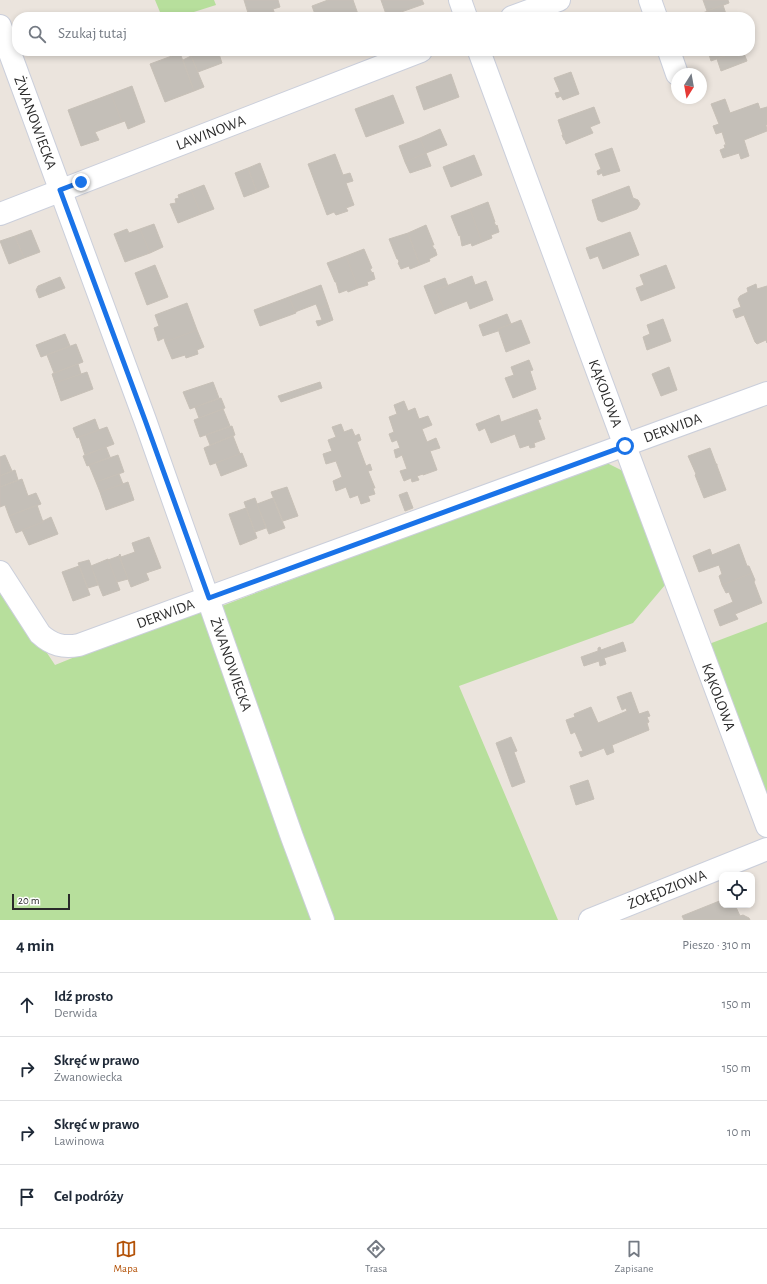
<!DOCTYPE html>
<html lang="pl">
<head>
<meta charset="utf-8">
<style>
  body { margin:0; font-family:"Alegreya Sans",sans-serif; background:#f6f6f7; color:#1f2937 }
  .controls { position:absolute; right:12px; bottom:12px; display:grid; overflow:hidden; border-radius:8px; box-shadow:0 2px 6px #0003 }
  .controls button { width:36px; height:36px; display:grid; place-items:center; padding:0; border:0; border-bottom:1px solid #e0e1e3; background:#fff; color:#1f2937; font:20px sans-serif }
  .compass { position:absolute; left:671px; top:68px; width:36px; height:36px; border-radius:50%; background:#fff; box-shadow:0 2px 6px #0003; rotate:191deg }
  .scale { position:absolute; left:12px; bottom:10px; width:58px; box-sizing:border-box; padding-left:4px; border:2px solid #2a2a2a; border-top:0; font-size:11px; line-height:14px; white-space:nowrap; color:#2a2a2a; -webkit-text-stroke:3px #fff; paint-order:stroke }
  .stop { position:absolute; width:12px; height:12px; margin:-9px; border:3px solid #1a73e8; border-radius:50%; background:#fff }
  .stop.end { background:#1a73e8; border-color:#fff; box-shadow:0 1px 4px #0008 }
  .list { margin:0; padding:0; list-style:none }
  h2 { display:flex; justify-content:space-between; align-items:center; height:52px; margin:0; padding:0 16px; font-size:17px }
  h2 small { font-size:13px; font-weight:400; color:#747a83 }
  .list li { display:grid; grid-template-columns:26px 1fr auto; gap:12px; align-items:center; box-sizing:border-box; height:64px; padding:0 16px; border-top:1px solid #e0e1e3 }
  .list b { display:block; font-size:15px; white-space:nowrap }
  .list p { margin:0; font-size:13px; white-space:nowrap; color:#747a83 }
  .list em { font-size:13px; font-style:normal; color:#747a83 }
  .icon { flex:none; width:22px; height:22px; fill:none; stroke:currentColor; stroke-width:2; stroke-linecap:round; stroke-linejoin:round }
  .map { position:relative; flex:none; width:767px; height:920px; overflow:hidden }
  .search { position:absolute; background:#fff; box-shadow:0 2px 6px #0003; left:12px; right:12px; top:12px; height:44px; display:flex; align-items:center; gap:10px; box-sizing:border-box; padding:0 14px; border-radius:16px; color:#747a83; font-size:15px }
  .sheet { height:308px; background:#fff }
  nav { display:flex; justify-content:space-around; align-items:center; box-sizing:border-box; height:56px; border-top:1px solid #e0e1e3; background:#fff; font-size:11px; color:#747a83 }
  nav a { display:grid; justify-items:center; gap:2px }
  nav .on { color:#b45309 }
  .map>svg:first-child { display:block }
  .green { fill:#b7df9c }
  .building { fill:#c4bfb8; stroke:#c7c0b7 }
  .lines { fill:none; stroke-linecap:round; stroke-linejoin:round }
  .minor-casing { stroke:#cbcfdb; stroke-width:24 }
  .minor { stroke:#fff; stroke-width:22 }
  .route { stroke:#1a73e8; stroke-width:5 }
  .labels { text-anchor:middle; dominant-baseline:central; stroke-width:3.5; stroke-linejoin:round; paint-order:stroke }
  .street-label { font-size:15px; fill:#2a2a2a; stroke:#fff }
</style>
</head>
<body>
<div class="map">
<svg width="767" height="920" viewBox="0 0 767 920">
  <rect width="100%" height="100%" fill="#ebe4dd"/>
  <!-- green -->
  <path class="green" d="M155,0H214L216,5L178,17H162Z
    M603,461L623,471L665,585L633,623L459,686L558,920H332L222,606Z
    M0,582L55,665L199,607L316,920H0Z
    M767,622V800L709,644Z"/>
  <!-- building -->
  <path class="building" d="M244,0H278L280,7L273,9L276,17H243L242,15L248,13Z
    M328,0H353L359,17H316L312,6Z
    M381,0H422L424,4L387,17Z
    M703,0H728L729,3L707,11Z
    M723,5L727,17H695V16Z
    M189,51H218L222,63L198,72Z
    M547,51H570L558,55L557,51L551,53Z
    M708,51H738L711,61Z
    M738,51H743L747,61L721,71L717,59Z
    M180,53L194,91L165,102L150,64Z
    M191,56L204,87L194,91L183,60Z
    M571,72L579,94L563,100L561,96L557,98L555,93L560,92L554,78Z
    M451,74L459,97L424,110L416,87Z
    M132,86L145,122L128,129L125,121L122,122L111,94Z
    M111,94L122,122L95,132L99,140L81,146L68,110Z
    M393,95L404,123L366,137L355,109Z
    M725,99L730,113L758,103L760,109L767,107V124L766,125L767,131L744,140L749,156L741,159L739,153L723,158L720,150L725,148L724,145H726L722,132L716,134L713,126L719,124L711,104Z
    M594,107L600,123L590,127L593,133L566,144L565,140H564L562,135H563L558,120Z
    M440,129L447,145L426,153L420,138Z
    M420,138L426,153L405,162L399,146Z
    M612,148L620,171L603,176L602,173L598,175L597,171L601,169L595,154Z
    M426,153L431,166L410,173L405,162Z
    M335,154L343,175L350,173L353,181L346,183L354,205L346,208L348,211L336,215L334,212L327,215L308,164Z
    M474,155L482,175L451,187L443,167Z
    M260,163L269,187L257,192L248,168Z
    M248,168L257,192L244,197L235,173Z
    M204,185L214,209L201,214L191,190Z
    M629,186L633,198L638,200L640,204L637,209L602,222L598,220L592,200Z
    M191,190L201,214L178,223L170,204L176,203L175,199L179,198L178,195Z
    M488,202L495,222H494L496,226L497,225L499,232L491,235L492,238L482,242L470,209Z
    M470,209L482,242L472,246L471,243L462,246L460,235L459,236L451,216Z
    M154,224L163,247L150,253L140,229Z
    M426,225L434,245H432L434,249H435L437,255L429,259L430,261L420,265L408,233Z
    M127,229L129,233L140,229L150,253L125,262L114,234Z
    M31,230L40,252L24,258L15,236Z
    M630,232L639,255L603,269L598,256L590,259L586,248Z
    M408,233L420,265L410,269L409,266L401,269L398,263L399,262L398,259H397L389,239Z
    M15,236L24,258L9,264L0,241Z
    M364,249L372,268L370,269L372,273L373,272L375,279L367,282L368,285L358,288L346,256Z
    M346,256L358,288L348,292L347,290L339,293L336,282H335L327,263Z
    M155,265L168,297L147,305L135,273Z
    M666,265L675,288L641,301L636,288L644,285L640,275Z
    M472,276L475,285L486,281L493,300L470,309L467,301L444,310L436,290Z
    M60,277L65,288L39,298L36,290L38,286Z
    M445,278L448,286L436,290L444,310L435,314L424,286Z
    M756,284L757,289L767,286V343L766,340L757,344L755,342L744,315L736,318L733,310L741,307L738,299L740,296L748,292L747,288Z
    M321,285L328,305L318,309L316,304L295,312L289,297Z
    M289,297L296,313L260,326L254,310Z
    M187,303L197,330L165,342L164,338L158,341L154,328L159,326L155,315Z
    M328,305L333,320L318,326L316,321L322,320L318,309Z
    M507,314L511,324L498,329V331L483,336L479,325Z
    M663,319L671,341L647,350L643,337L650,334L647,325Z
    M521,320L530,343L506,352L498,329Z
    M197,330L204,347L197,350L198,354L186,358L185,355L172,359L165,342Z
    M65,334L70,346L41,357L36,345Z
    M76,344L83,362L54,373L47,355Z
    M529,360L533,370L530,371L536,389L513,398L505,378L514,375L511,367Z
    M78,364L81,374L55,383L52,374Z
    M669,367L677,390L661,396L652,374Z
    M87,372L93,389L61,401L55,383Z
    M213,382L219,398L190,409L183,392Z
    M320,382L322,388L281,402L278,396Z
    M221,398L225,408L199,418L195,407Z
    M404,401L408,411L415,408L419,419L428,416L432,425L422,429L427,442L436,438L440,448L430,451L437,470L423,475V474L417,476L419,480L412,482L411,478L404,481L400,471L407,469L402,455L396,458L394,450L400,448L397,440L392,442L389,434L394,432L389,417L397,414L394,405Z
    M223,409L230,426L200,437L194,420Z
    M537,409L541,419L538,420L545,439L534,443L535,447L530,448L529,445L520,448L515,434L491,443L485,428L479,431L476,424L499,415L501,422Z
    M95,419L99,430L77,438L73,428Z
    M341,424L344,432L352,429L355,436L359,434L361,440L357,442L366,466L370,464L372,470L368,471L375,488H373L375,494L368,496L370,501L361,504L358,495L350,498L346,487L336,491L333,481L342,477L336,461L326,464L323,454L332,451L328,440L336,437L332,427Z
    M232,426L235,435L210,445L206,435Z
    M107,427L114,444L85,455L79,437Z
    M233,436L240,454L210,465L204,448Z
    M106,447L110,457L87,466L83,456Z
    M710,448L716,464H717V466L726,490L704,498L695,475L696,474L688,456Z
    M242,453L247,466L221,476L216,463Z
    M5,455L12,471L0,476V457Z
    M118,455L124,472L96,482L89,465Z
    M15,470L18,480L0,487V476Z
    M119,474L123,484L100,492L96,482Z
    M22,479L28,496L36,493L41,504L9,516L5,505L0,507V487Z
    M128,482L134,500L106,510L100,492Z
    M287,487L298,516L283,521L271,492Z
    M407,492L413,508L405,511L399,495Z
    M255,498L266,528L255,532L244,502Z
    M273,498L285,528L269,534L257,504Z
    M37,505L43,522L16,533L9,516Z
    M246,508L257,538L240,545L229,514Z
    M51,517L58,534L29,545L22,530L43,522V521Z
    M149,537L161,568L146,573L149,580L131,587L119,555L120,554L121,557L135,552L132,543Z
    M739,544L747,566H749L752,573L722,585L719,576L722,574L719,565L699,572L693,556L710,549L712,555Z
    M119,556L128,579L117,582L108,560Z
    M108,559L120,590L103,596L91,566Z
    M89,560L98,585L88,588L78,563Z
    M79,566L90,595L73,601L62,572Z
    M752,573L755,580L754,582L762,603L735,614L738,619L720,626L714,610L733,602L729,592L726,593L722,585Z
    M623,642L626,651L604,658L606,664L600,666L599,661L584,666L581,657L598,651V648L600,647L601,650Z
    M631,692L639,714L648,711L650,716L647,717L649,722L647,723L649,730L612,745L614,752L607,755L604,748L581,757L579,752L583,751L575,732L571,734L566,720L575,717L574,714L591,707L598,723L627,711L626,708L622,710L617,697Z
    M511,737L517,751L514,752L525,782L512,787L496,743Z
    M588,780L594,799L576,805L570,786Z
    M722,900V905H735L740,916L743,915L749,918L750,920H684L682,916Z"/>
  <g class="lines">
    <defs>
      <g id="minor">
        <path d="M460,0L466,17"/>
        <path d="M650,0L656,17"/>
        <path d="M512,17L559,0"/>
        <path id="s1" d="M0,26L145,420L292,837L323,920"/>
        <path id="s2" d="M479,51L625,446L767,826"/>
        <path d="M669,51L677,74"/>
        <path id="s3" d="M0,214L421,51"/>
        <path id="s4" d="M0,572L40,634C52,645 63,648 79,645L767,393"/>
        <path id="s5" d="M590,920L767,849"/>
      </g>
    </defs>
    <!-- minor casing -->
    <use href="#minor" class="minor-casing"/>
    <!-- minor -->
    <use href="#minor" class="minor"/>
  </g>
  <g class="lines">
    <!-- route -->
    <path class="route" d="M81,182L60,190L145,420L209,598L625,446"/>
  </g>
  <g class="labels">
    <!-- street labels -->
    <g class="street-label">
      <text stroke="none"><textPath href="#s1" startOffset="103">ŻWANOWIECKA</textPath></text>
      <text stroke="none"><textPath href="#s3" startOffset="226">LAWINOWA</textPath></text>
      <text stroke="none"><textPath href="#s2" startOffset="365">KĄKOLOWA</textPath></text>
      <text stroke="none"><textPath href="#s4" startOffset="748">DERWIDA</textPath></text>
      <text stroke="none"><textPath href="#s4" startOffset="208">DERWIDA</textPath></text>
      <text stroke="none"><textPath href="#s1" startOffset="679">ŻWANOWIECKA</textPath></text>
      <text stroke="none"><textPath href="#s2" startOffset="689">KĄKOLOWA</textPath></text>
      <text stroke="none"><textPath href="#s5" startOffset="83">ŻOŁĘDZIOWA</textPath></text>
    </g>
  </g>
</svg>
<div class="controls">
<button><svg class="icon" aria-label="locate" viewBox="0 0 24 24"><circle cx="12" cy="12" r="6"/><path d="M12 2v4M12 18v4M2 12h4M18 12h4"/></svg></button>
</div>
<svg class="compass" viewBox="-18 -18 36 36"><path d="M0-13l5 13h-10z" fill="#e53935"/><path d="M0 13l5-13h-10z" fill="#747a83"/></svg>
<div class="scale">20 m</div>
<div class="stop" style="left:625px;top:446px"></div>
<div class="stop end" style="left:81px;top:182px"></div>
<div class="search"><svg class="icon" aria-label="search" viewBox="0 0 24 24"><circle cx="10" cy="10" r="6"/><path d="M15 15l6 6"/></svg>Szukaj tutaj</div>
</div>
<section class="sheet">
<h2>4 min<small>Pieszo · 310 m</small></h2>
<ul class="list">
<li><svg class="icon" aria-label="ahead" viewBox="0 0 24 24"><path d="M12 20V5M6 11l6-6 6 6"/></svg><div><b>Idź prosto</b><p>Derwida</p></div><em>150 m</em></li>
<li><svg class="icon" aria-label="right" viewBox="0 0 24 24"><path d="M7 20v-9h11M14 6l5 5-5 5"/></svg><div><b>Skręć w prawo</b><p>Żwanowiecka</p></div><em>150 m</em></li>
<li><svg class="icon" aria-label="right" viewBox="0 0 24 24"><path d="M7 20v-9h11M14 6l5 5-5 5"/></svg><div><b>Skręć w prawo</b><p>Lawinowa</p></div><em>10 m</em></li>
<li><svg class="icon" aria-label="arrive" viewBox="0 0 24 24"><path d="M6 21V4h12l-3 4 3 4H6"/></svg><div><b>Cel podróży</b></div></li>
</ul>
</section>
<nav>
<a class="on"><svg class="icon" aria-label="map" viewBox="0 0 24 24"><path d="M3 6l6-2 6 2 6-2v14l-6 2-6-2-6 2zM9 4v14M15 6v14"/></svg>Mapa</a>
<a><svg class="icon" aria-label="directions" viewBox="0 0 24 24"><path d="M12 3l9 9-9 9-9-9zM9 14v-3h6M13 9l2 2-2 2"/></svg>Trasa</a>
<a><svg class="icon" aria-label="saved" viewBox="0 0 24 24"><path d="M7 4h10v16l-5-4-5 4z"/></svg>Zapisane</a>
</nav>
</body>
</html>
